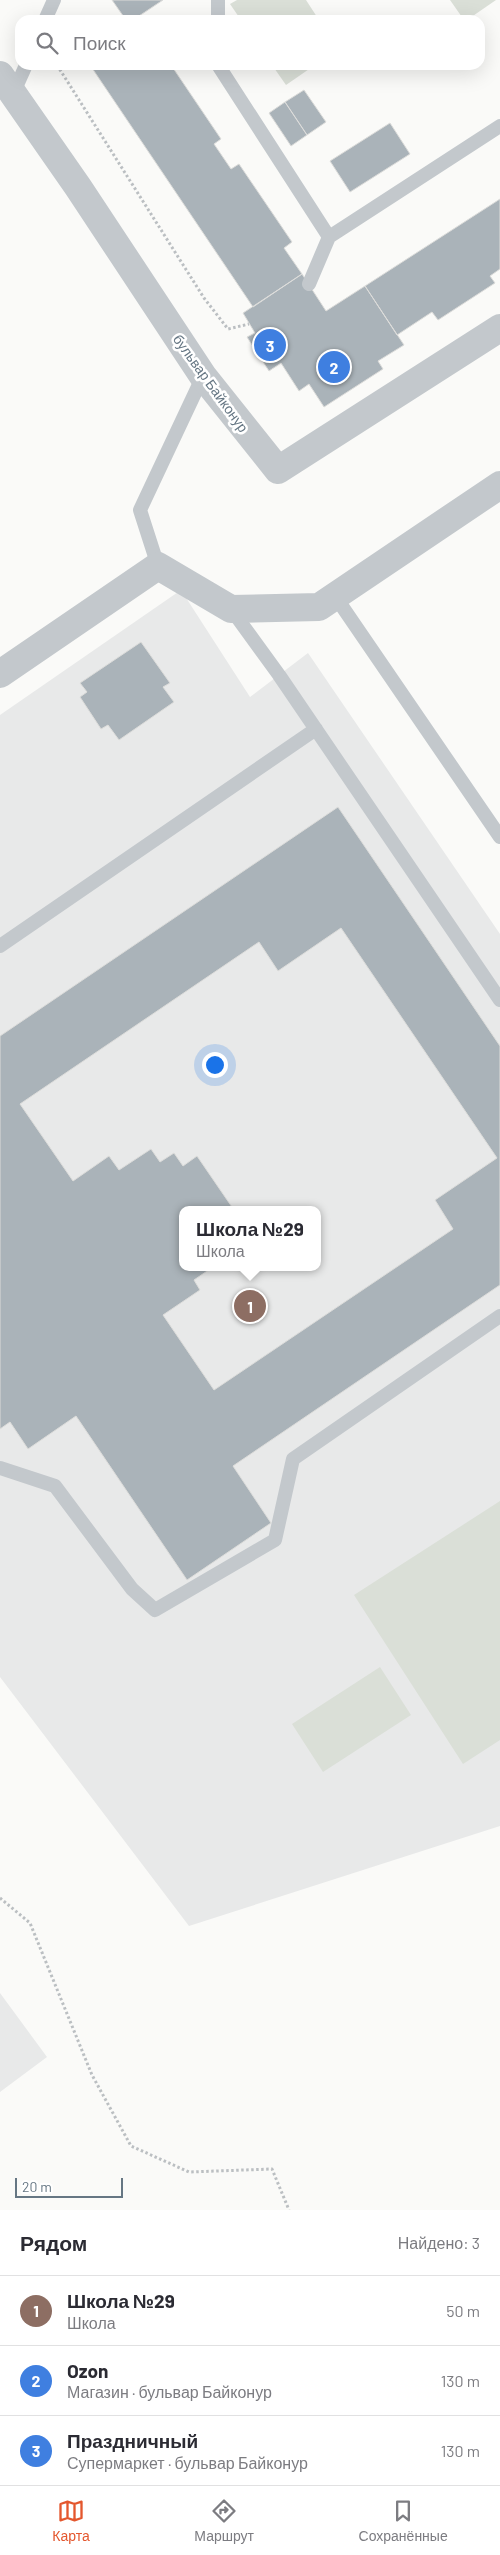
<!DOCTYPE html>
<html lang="ru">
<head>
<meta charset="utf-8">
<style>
  body { margin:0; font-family:Barlow,sans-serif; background:#f2f2f3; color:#2b2b33 }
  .scale { position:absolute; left:15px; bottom:12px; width:108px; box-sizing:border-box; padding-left:5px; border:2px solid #657683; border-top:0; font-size:14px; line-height:18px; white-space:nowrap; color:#657683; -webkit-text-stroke:4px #fff; paint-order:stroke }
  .you { position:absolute; left:214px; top:1064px; width:18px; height:18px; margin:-12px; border:4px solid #fff; border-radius:50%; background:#1a73e8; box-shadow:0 0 0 8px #1a73e833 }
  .badge { display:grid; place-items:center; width:32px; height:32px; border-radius:50%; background:#e4572e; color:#fff; font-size:16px; font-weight:700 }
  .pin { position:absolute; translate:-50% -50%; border:2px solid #fff; box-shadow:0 1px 5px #0006 }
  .popup { position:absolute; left:179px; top:1206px; width:142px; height:65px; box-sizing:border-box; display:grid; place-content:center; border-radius:10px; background:#fff; filter:drop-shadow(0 1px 4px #0005); font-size:16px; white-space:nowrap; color:#7c7c81 }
  .popup b { font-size:19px; color:#2b2b33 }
  .popup::after { content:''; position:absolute; left:50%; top:100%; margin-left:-10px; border:10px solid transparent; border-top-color:#fff }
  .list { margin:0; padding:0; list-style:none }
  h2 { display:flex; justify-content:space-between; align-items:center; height:65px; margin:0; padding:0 20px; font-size:21px }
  h2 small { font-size:16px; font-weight:400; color:#7c7c81 }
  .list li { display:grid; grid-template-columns:32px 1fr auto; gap:15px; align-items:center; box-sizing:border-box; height:70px; padding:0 20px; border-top:1px solid #e1e1e2 }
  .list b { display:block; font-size:19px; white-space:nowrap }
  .list p { margin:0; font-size:16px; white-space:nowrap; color:#7c7c81 }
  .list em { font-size:16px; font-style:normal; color:#7c7c81 }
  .icon { flex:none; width:28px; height:28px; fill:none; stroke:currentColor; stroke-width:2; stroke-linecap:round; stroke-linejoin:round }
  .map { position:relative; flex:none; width:500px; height:2210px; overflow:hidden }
  .search { position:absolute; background:#fff; box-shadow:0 5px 20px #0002; left:15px; right:15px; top:15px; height:55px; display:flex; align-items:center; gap:12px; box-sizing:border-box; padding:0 18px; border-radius:15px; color:#7c7c81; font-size:19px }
  .sheet { height:275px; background:#fff }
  nav { display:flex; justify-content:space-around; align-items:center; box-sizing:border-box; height:70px; border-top:1px solid #e1e1e2; background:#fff; font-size:14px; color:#7c7c81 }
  nav a { display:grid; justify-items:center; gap:2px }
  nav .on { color:#e4572e }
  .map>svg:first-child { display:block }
  .built { fill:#e8e9e9; fill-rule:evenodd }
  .green { fill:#dadfd7 }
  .building { fill:#aab3b9; stroke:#dcdcda; fill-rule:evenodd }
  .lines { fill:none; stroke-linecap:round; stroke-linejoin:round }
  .path { stroke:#bbbfc2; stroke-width:3; stroke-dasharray:2.5 2.5; stroke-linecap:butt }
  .lane { stroke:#c3c8cc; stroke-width:14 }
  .street { stroke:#c3c8cc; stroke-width:28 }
  .labels { text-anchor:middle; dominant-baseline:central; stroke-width:5; stroke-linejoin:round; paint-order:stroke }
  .street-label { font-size:14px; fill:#657683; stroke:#fff }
</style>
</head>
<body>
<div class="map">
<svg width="500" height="2210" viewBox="0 0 500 2210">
  <rect width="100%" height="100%" fill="#fafaf8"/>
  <!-- built -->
  <path class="built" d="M181,590L250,697L308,653L500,934V1826L189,1926L0,1677V715ZM182,1210H318V1267H182Z
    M0,1993L47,2057L0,2092Z"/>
  <!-- green -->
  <path class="green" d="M237,0H306L319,20H241L230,4Z
    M450,0H496L467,20H464Z
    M272,65H315L286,85Z
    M500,1501V1740L463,1764L354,1595Z
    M380,1667L411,1715L323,1772L292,1724Z"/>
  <!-- building -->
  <path class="building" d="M112,0H163L133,20H126Z
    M90,65H171L221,139L214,144L231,169L239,164L292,242L284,248L302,274L253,307Z
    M304,90L326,122L307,135L285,102Z
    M285,102L307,135L291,146L269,113Z
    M390,123L410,154L350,192L330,161Z
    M500,199V269L490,276L495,283L438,320L432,312L397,335L365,286Z
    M302,274L326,311L365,286L404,345L378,361L383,369L324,407L309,384L299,391L281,363L269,371L247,337L255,333L243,313Z
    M141,642L170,683L163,687L174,702L119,740L108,725L101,729L80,697L87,692L80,683Z
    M338,807L500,1046V1285L233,1466L271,1523L187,1580L76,1416L28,1449L10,1422L0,1429V1036ZM341,928L497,1158L435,1200L453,1229L214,1390L163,1315L200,1290L194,1280L213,1267H182V1210H234L197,1156L183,1166L174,1153L160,1162L151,1149L119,1170L109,1156L73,1181L20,1104L259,942L278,971Z"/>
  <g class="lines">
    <!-- path -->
    <path class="path" d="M57,65L204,298L228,329L249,324
      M0,1898L30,1923L92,2075L131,2146L189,2172L272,2169L289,2210"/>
    <!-- lane -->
    <path class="lane" d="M45,20L54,0
      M218,20V0
      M218,65L329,237L500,126
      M13,94L26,65
      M309,284L329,237
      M158,566L140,510L203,376
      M335,596L500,837
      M231,609L279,675L500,1000
      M0,946L316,729
      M0,1468L55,1486L132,1589L155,1610L275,1540L293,1459L500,1316"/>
    <!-- street -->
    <path class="street" d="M0,75L78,187L203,376L278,470L500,328
      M0,674L158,566L231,609L319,607L500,485"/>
  </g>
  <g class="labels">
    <!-- street labels -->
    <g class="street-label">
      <text transform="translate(211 383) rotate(54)">бульвар Байконур</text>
    </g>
  </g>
</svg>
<div class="scale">20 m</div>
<div class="you"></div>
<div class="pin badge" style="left:250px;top:1306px;background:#8d6e63">1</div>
<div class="popup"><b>Школа №29</b>Школа</div>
<div class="pin badge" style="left:334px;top:367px;background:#3f7fe0">2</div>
<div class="pin badge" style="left:270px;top:345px;background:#3f7fe0">3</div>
<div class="search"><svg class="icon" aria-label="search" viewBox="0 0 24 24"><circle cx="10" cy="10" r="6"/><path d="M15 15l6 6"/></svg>Поиск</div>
</div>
<section class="sheet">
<h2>Рядом<small>Найдено: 3</small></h2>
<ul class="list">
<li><span class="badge" style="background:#8d6e63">1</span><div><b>Школа №29</b><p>Школа</p></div><em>50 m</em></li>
<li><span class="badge" style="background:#3f7fe0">2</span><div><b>Ozon</b><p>Магазин · бульвар Байконур</p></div><em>130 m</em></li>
<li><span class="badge" style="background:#3f7fe0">3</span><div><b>Праздничный</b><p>Супермаркет · бульвар Байконур</p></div><em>130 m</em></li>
</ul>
</section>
<nav>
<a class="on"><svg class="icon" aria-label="map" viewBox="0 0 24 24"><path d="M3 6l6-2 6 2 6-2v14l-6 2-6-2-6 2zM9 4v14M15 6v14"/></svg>Карта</a>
<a><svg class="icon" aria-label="directions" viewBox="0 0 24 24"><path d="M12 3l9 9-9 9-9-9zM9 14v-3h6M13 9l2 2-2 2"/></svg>Маршрут</a>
<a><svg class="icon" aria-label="saved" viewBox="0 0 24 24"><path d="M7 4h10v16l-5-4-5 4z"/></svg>Сохранённые</a>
</nav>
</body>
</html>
